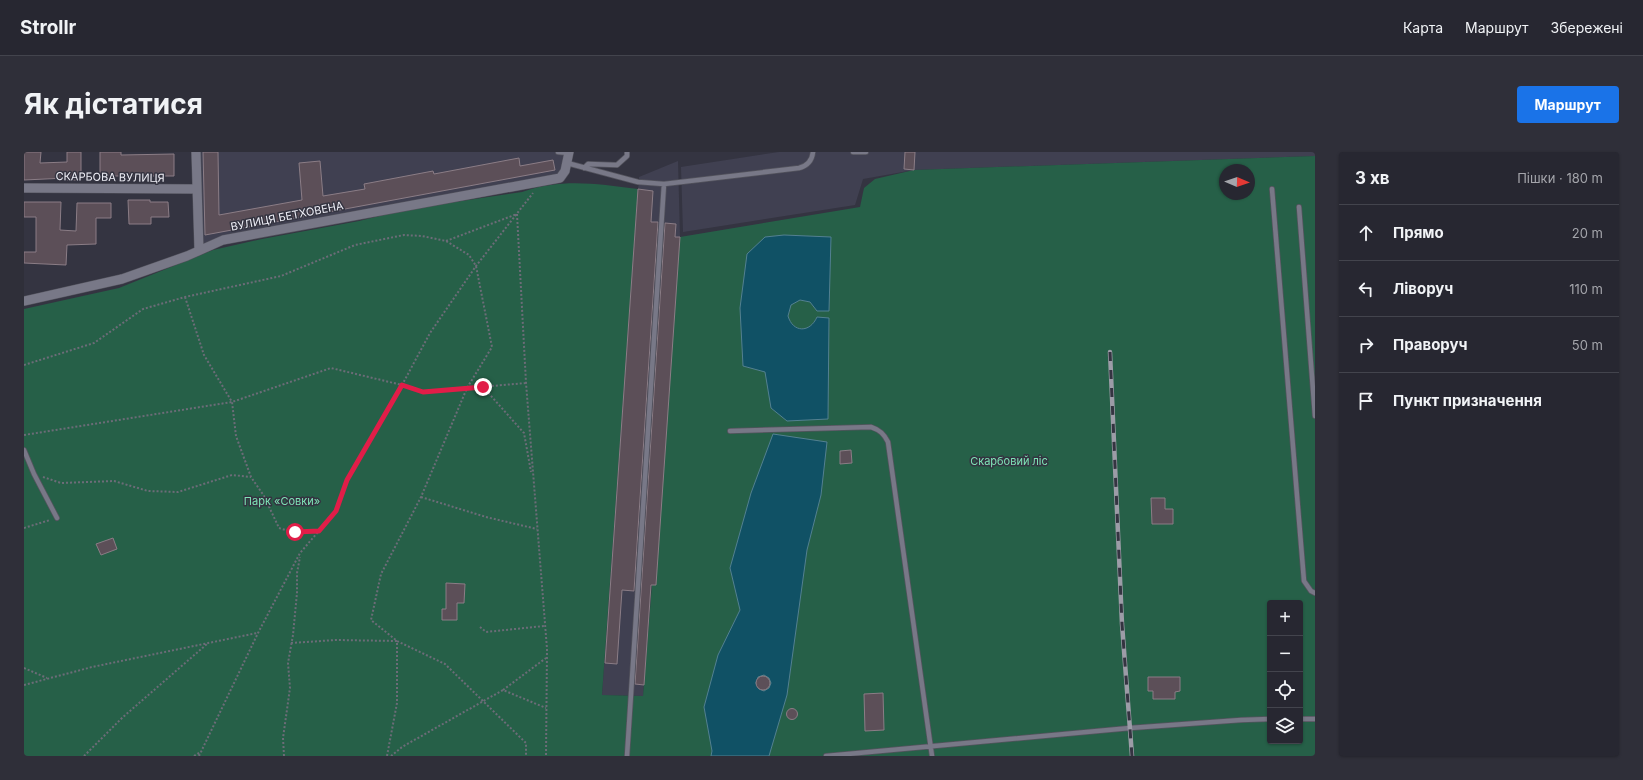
<!DOCTYPE html>
<html lang="uk">
<head>
<meta charset="utf-8">
<style>
  body { margin:0; font-family:Inter,sans-serif; background:#2f2f39; color:#f1f3f6 }
  .controls { position:absolute; right:12px; bottom:12px; display:grid; overflow:hidden; border-radius:4px; box-shadow:0 1px 3px #0004 }
  .controls button { width:36px; height:36px; display:grid; place-items:center; padding:0; border:0; border-bottom:1px solid #43444d; background:#272731; color:#f1f3f6; font:20px sans-serif }
  .compass { position:absolute; left:1195px; top:12px; width:36px; height:36px; border-radius:50%; background:#272731; box-shadow:0 1px 3px #0004; rotate:92deg }
  .stop { position:absolute; width:12px; height:12px; margin:-9px; border:3px solid #e11d48; border-radius:50%; background:#fff }
  .stop.end { background:#e11d48; border-color:#fff; box-shadow:0 1px 4px #0008 }
  .list { margin:0; padding:0; list-style:none }
  h2 { display:flex; justify-content:space-between; align-items:center; height:52px; margin:0; padding:0 16px; font-size:17px }
  h2 small { font-size:13px; font-weight:400; color:#a4a5ab }
  .list li { display:grid; grid-template-columns:26px 1fr auto; gap:12px; align-items:center; box-sizing:border-box; height:56px; padding:0 16px; border-top:1px solid #43444d }
  .list b { display:block; font-size:15px; white-space:nowrap }
  .list em { font-size:13px; font-style:normal; color:#a4a5ab }
  .icon { flex:none; width:22px; height:22px; fill:none; stroke:currentColor; stroke-width:2; stroke-linecap:round; stroke-linejoin:round }
  .map { position:relative; flex:none; width:1291px; height:604px; overflow:hidden; border-radius:4px }
  header { display:flex; align-items:center; gap:24px; box-sizing:border-box; height:56px; padding:0 20px; background:#272731; border-bottom:1px solid #43444d }
  header strong { font-size:19px }
  nav { display:flex; gap:22px; margin-inline-start:auto; font-size:14px }
  .intro { display:flex; align-items:center; justify-content:space-between; box-sizing:border-box; height:96px; padding:0 24px }
  h1 { margin:0; font-size:28px }
  .button { padding:10px 18px; border-radius:4px; background:#1a73e8; color:#fff; font-size:14px; font-weight:700 }
  main { display:flex; gap:24px; padding:0 24px }
  aside { flex:1; background:#272731; border-radius:4px; box-shadow:0 1px 3px #0004 }
  .map>svg:first-child { display:block }
  .built { fill:#404051 }
  .green { fill:#266048; fill-rule:evenodd }
  .water { fill:#105165; stroke:#538091; fill-rule:evenodd }
  .building { fill:#5c4f58; stroke:#8b7d86 }
  .lines { fill:none; stroke-linecap:round; stroke-linejoin:round }
  .service-casing { stroke:#53535d; stroke-width:6 }
  .minor-casing { stroke:#53535d; stroke-width:10 }
  .path { stroke:#6c6c78; stroke-width:2; stroke-dasharray:2 2; stroke-linecap:butt }
  .service { stroke:#787887; stroke-width:4.5 }
  .minor { stroke:#787887; stroke-width:9 }
  .rail-casing { stroke:#9c9ca7; stroke-width:4.5 }
  .rail { stroke:#343441; stroke-width:3; stroke-dasharray:9; stroke-linecap:butt }
  .route { stroke:#e11d48; stroke-width:5 }
  .labels { text-anchor:middle; dominant-baseline:central; stroke-width:3; stroke-linejoin:round; paint-order:stroke }
  .street-label { font-size:11px; fill:#efeff7; stroke:#343441 }
  .park-label { font-size:11px; fill:#7ee4b6; stroke:#343441 }
</style>
</head>
<body>
<header>
<strong>Strollr</strong>
<nav><a>Карта</a><a>Маршрут</a><a>Збережені</a></nav>
</header>
<div class="intro"><h1>Як дістатися</h1><a class="button">Маршрут</a></div>
<main>
<div class="map">
<svg width="1291" height="604" viewBox="0 0 1291 604">
  <rect width="100%" height="100%" fill="#343441"/>
  <!-- built -->
  <path class="built" d="M172,0H545L536,26L199,88L175,98Z
    M755,0H1291V4L890,18L839,27L831,53L659,80L657,15Z
    M654,9L656,85L627,433L619,544L578,543L615,25Z"/>
  <!-- green -->
  <path class="green" d="M1291,4V604H0V157L95,136L189,98L238,87L335,69L384,57L498,40C539,26 572,32 614,37L578,543L619,544L656,85L836,55L840,36L851,27L890,18ZM1201,18H1225V42H1201ZM1246,451H1276V589H1246Z"/>
  <!-- water -->
  <path class="water" d="M760,83L807,85L805,159H793L786,150L776,148L767,153L764,164C769,181 786,181 793,165L805,166L804,267L763,269L747,256L741,220L719,214L716,156L723,102L741,85Z
    M749,282L803,290L797,343L783,398L763,543L745,604H687L688,599L680,555L694,503L716,458L706,416L727,341ZM740,523L745,526L747,531L745,536L740,539L735,537L732,531L734,525Z"/>
  <!-- building -->
  <path class="building" d="M0,0H17L16,11L43,10V0H57V28H43V26L0,28Z
    M76,0H97V3L150,2V24H76Z
    M179,0H194L195,63L278,48L275,11L296,9L299,44L341,37L340,32L409,19L410,22L495,6L496,14L529,8L531,18L181,83Z
    M881,0H891L890,18L880,17Z
    M614,37L629,39L627,70H634L610,439L598,438L593,512L581,511Z
    M104,48H126V50H144L145,65H127V72H105Z
    M0,50H37L36,78L52,79L53,51H87V66H72V92L43,93L42,113L0,111V100H12V65H0Z
    M641,71L652,72L651,85H656L632,433H627L620,533L611,532Z
    M827,298L828,311L816,312V299Z
    M1127,346H1141V357H1149V372H1128Z
    M89,386L93,397L77,403L72,392Z
    M422,431L441,432L440,451H433V468H418V457H422Z
    M732 531a7 7 0 1 1 14 0a7 7 0 1 1-14 0Z
    M1124,525H1156V539L1151,540V547H1129V539H1124Z
    M859,541L860,578L841,579L840,542Z
    M762.5 562a5.5 5.5 0 1 1 11 0a5.5 5.5 0 1 1-11 0Z"/>
  <g class="lines">
    <defs>
      <path id="service" d="M534,0L545,1
        M829,0H842
        M543,11L614,30L640,32L775,16C783,14 788,9 789,0
        M560,16L564,12L593,13L603,4V0
        M1248,37L1280,429L1287,439L1291,441
        M1275,55L1291,264
        M706,279L847,275C856,278 860,282 864,290L908,604
        M0,298L10,322L33,366
        M1276,567H1291
        M603,604L640,32
        M802,604L1106,576L1217,568L1246,567"/>
      <path id="minor" d="M172,0L175,98
        M0,36L172,37
        M0,149L98,127L163,104L199,88L536,26L541,19L545,0"/>
    </defs>
    <!-- service casing -->
    <use href="#service" class="service-casing"/>
    <!-- minor casing -->
    <use href="#minor" class="minor-casing"/>
    <!-- path -->
    <path class="path" d="M422,89L493,62L502,231L523,497L522,604
      M161,145L180,203L208,250L212,284L227,325L240,344L255,376L271,381L295,379
      M0,213L70,191L119,157L161,145L257,124L331,93L380,83L398,84L422,89L445,103L452,114L468,195L443,236L397,345L357,422L347,468L373,489L421,512L502,591V604
      M459,235L500,281L507,320
      M0,283L208,250L307,216L378,233L406,181L452,114L509,41
      M19,325L37,331L90,329L124,339L154,340L208,323L227,325
      M397,345L462,365L513,377
      M0,376L26,368
      M456,475L462,480L520,474
      M267,491L312,488L373,489V551L363,604
      M0,516L23,526
      M0,533L68,515L233,481
      M479,538L522,506
      M60,604L99,565L183,492
      M170,604L178,599
      M175,604L234,481L276,401L312,359L323,328L378,233L399,240L502,231
      M260,604L259,586L266,536L264,511L269,483L273,441V421L276,405
      M367,604L378,595L479,538L522,556"/>
    <!-- service -->
    <use href="#service" class="service"/>
    <!-- minor -->
    <use href="#minor" class="minor"/>
    <defs>
      <path id="rail" d="M1086,200L1098,472L1108,604"/>
    </defs>
    <!-- rail casing -->
    <use href="#rail" class="rail-casing"/>
    <!-- rail -->
    <use href="#rail" class="rail"/>
  </g>
  <g class="lines">
    <!-- route -->
    <path class="route" d="M271,380L295,379L312,359L323,328L378,233L399,240L459,235"/>
  </g>
  <g class="labels">
    <!-- street labels -->
    <g class="street-label">
      <text transform="translate(86 25) rotate(1)">СКАРБОВА ВУЛИЦЯ</text>
      <text transform="translate(263 64) rotate(-11)">ВУЛИЦЯ БЕТХОВЕНА</text>
    </g>
    <!-- park labels -->
    <g class="park-label">
      <text x="985" y="309">Скарбовий ліс</text>
      <text x="258" y="349">Парк «Совки»</text>
    </g>
  </g>
</svg>
<div class="controls">
<button>+</button>
<button>−</button>
<button><svg class="icon" aria-label="locate" viewBox="0 0 24 24"><circle cx="12" cy="12" r="6"/><path d="M12 2v4M12 18v4M2 12h4M18 12h4"/></svg></button>
<button><svg class="icon" aria-label="layers" viewBox="0 0 24 24"><path d="M12 4l9 5-9 5-9-5zM3 14l9 5 9-5"/></svg></button>
</div>
<svg class="compass" viewBox="-18 -18 36 36"><path d="M0-13l5 13h-10z" fill="#e53935"/><path d="M0 13l5-13h-10z" fill="#a4a5ab"/></svg>
<div class="stop" style="left:271px;top:380px"></div>
<div class="stop end" style="left:459px;top:235px"></div>
</div>
<aside>
<h2>3 хв<small>Пішки · 180 m</small></h2>
<ul class="list">
<li><svg class="icon" aria-label="ahead" viewBox="0 0 24 24"><path d="M12 20V5M6 11l6-6 6 6"/></svg><div><b>Прямо</b></div><em>20 m</em></li>
<li><svg class="icon" aria-label="left" viewBox="0 0 24 24"><path d="M17 20v-9H6M10 6l-5 5 5 5"/></svg><div><b>Ліворуч</b></div><em>110 m</em></li>
<li><svg class="icon" aria-label="right" viewBox="0 0 24 24"><path d="M7 20v-9h11M14 6l5 5-5 5"/></svg><div><b>Праворуч</b></div><em>50 m</em></li>
<li><svg class="icon" aria-label="arrive" viewBox="0 0 24 24"><path d="M6 21V4h12l-3 4 3 4H6"/></svg><div><b>Пункт призначення</b></div></li>
</ul>
</aside>
</main>
</body>
</html>
